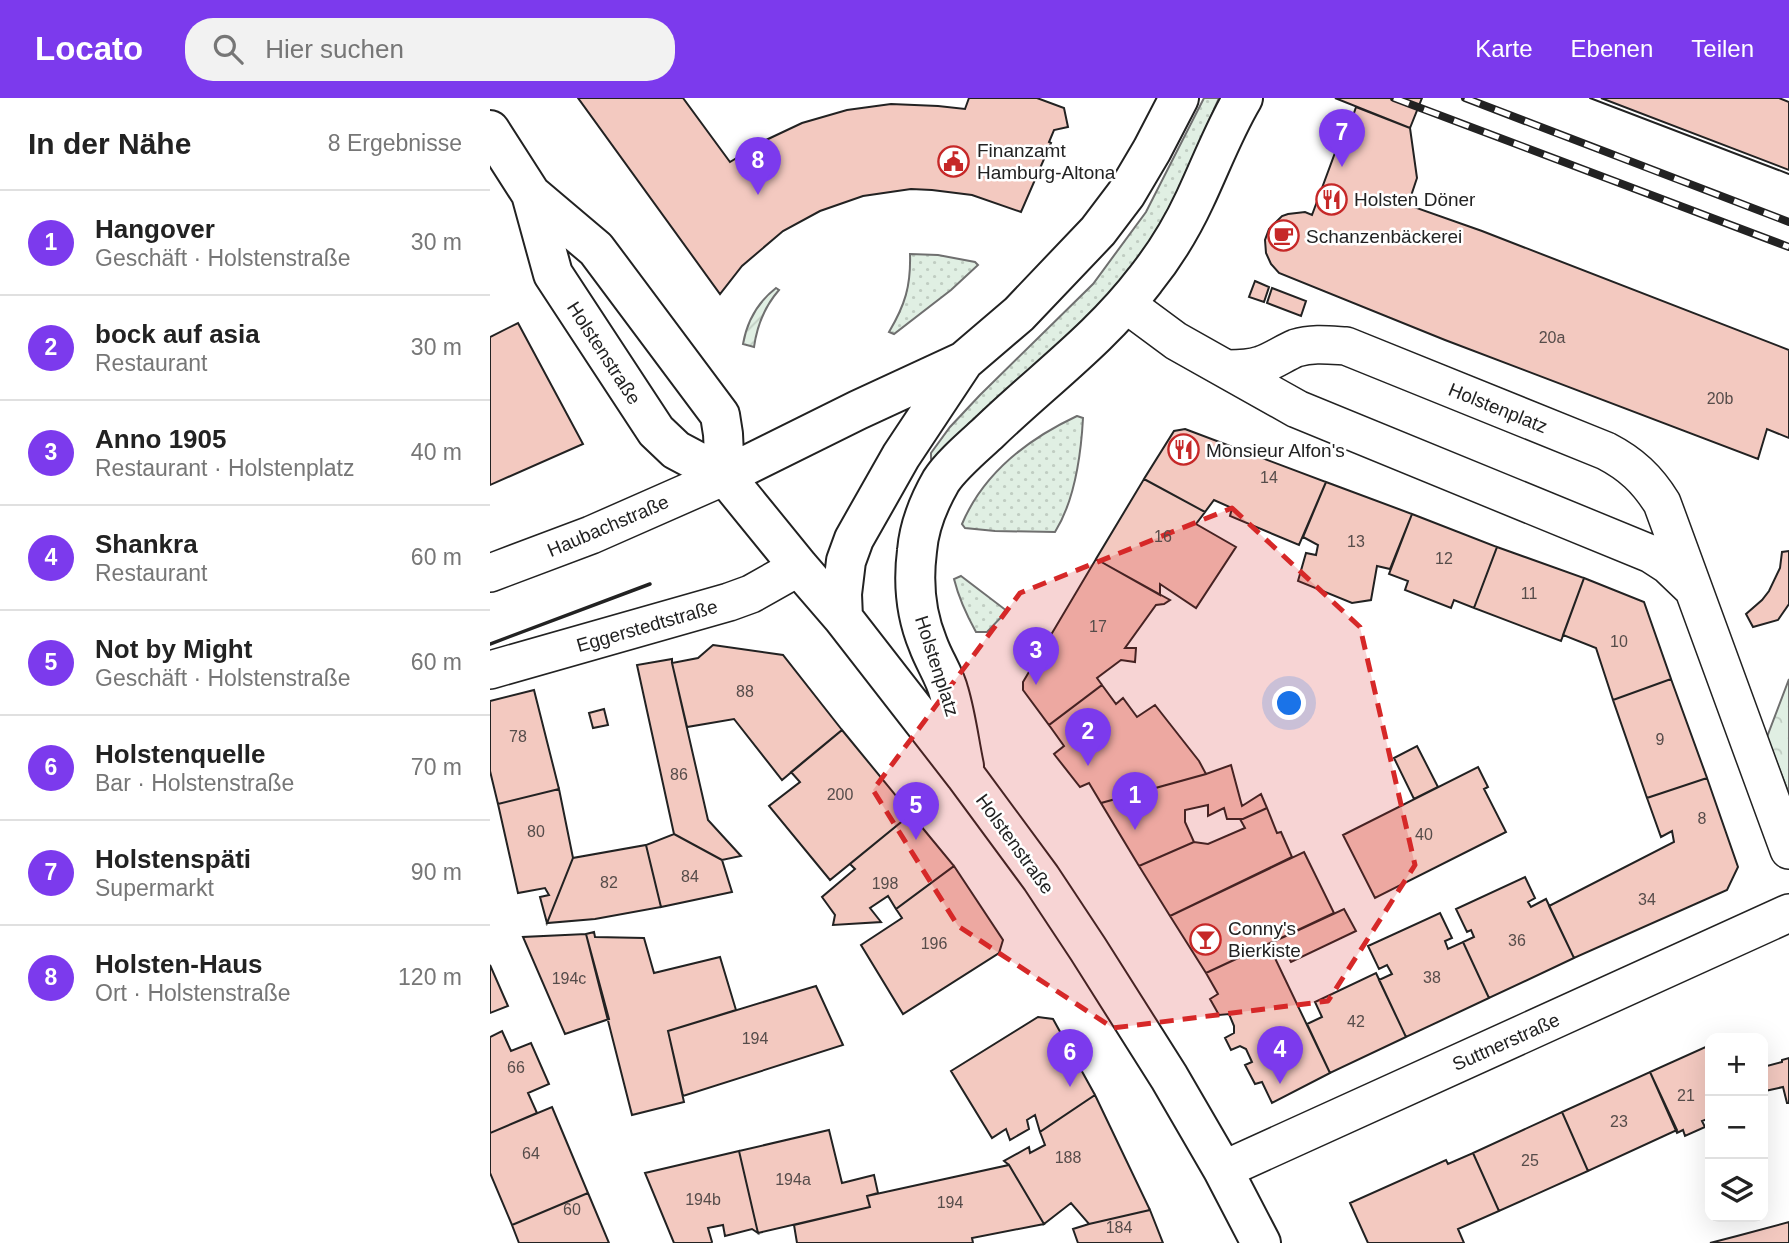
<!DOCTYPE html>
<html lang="de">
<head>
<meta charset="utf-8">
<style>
  body { margin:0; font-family:Helvetica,sans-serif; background:#f2f2f2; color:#222 }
  .controls { position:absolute; right:21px; bottom:21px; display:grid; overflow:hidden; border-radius:14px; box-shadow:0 7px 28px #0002 }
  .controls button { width:63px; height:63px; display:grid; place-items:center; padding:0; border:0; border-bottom:2px solid #e0e0e0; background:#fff; color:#222; font:35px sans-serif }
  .you { position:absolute; left:800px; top:606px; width:24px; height:24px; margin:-18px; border:5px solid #fff; border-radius:50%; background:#1a73e8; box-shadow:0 0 0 10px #1a73e833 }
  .badge { display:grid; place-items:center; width:46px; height:46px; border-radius:50%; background:#7c3aed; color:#fff; font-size:23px; font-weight:700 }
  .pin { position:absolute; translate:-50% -58px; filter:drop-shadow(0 2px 4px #0008) }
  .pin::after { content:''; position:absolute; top:37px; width:24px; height:21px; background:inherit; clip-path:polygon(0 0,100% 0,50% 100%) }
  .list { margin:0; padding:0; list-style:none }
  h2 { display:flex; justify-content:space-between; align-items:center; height:91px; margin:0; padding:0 28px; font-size:30px }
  h2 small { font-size:23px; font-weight:400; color:#767676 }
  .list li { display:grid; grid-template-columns:46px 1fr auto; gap:21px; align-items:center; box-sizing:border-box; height:105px; padding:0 28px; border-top:2px solid #e0e0e0 }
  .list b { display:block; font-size:26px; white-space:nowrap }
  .list p { margin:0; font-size:23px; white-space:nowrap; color:#767676 }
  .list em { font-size:23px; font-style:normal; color:#767676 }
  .icon { flex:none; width:38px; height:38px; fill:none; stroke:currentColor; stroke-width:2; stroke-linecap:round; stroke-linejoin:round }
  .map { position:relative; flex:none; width:1299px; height:1145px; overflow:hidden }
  header { display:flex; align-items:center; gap:42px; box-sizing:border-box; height:98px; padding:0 35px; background:#7c3aed; color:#fff }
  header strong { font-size:33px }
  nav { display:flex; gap:38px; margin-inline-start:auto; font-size:24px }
  .search { width:490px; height:63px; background:#f2f2f2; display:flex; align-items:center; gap:18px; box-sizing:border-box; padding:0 24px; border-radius:28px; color:#767676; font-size:26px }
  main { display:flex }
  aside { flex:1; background:#fff }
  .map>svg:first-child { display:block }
  .grass { fill:url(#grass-dots); stroke:#6f6f6f; stroke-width:2 }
  .forest { fill:url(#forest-crowns); stroke:#6f6f6f; stroke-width:2 }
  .garden { fill:url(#garden-furrows); stroke:#6f6f6f; stroke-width:2 }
  .building { fill:#f3c9c0; stroke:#222; stroke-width:2 }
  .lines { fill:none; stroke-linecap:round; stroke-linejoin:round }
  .minor-casing { stroke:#222; stroke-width:40 }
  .secondary-casing { stroke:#222; stroke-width:42 }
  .minor { stroke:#fff; stroke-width:37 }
  .secondary { stroke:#fff; stroke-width:38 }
  .tram { stroke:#222; stroke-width:2 }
  .rail-casing { stroke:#222; stroke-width:8 }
  .rail { stroke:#fff; stroke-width:5; stroke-dasharray:16; stroke-linecap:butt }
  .wall { stroke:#222; stroke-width:3.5 }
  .marked { fill:#d62828; fill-opacity:0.2; stroke:#d62828; stroke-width:5; stroke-dasharray:14 9; stroke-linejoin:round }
  .labels { text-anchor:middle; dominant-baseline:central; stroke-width:5; stroke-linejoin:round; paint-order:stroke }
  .number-label { font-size:16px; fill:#564c4a }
  .poi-label { font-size:19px; fill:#222; stroke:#fff; text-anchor:start }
  .street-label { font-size:19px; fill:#222; stroke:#fff }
</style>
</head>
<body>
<header>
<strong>Locato</strong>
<div class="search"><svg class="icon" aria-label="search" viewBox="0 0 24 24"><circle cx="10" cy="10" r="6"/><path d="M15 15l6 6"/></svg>Hier suchen</div>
<nav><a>Karte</a><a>Ebenen</a><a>Teilen</a></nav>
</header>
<main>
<aside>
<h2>In der Nähe<small>8 Ergebnisse</small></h2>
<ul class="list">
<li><span class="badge">1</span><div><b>Hangover</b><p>Geschäft · Holstenstraße</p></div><em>30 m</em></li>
<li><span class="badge">2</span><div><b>bock auf asia</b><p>Restaurant</p></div><em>30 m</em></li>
<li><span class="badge">3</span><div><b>Anno 1905</b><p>Restaurant · Holstenplatz</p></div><em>40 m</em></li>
<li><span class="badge">4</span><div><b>Shankra</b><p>Restaurant</p></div><em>60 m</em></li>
<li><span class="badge">5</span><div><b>Not by Might</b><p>Geschäft · Holstenstraße</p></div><em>60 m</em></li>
<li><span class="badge">6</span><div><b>Holstenquelle</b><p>Bar · Holstenstraße</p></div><em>70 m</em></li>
<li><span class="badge">7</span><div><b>Holstenspäti</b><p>Supermarkt</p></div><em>90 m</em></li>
<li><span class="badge">8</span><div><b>Holsten-Haus</b><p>Ort · Holstenstraße</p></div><em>120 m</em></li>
</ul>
</aside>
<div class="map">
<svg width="1299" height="1145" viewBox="0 0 1299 1145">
  <defs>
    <pattern id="grass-dots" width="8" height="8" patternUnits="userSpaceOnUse" patternTransform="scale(1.75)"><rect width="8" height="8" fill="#e0efe3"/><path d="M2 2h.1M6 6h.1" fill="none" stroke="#c0cdc2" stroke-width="1.8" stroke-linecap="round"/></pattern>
    <pattern id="forest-crowns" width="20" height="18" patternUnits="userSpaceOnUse" patternTransform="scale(1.75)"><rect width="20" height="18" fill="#e0efe3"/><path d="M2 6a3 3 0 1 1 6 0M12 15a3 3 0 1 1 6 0" fill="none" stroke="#c0cdc2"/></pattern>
    <pattern id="garden-furrows" width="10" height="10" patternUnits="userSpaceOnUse" patternTransform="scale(1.75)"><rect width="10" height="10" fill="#e0efe3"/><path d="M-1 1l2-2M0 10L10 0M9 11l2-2" fill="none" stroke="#c0cdc2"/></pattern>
  </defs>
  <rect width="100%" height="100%" fill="#fff"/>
  <!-- grass -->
  <path class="grass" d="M714,0H729L675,123L601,224L446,364L441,361V355L460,329L490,297L603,186L656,114Z
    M420,156L448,157L485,164L488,167L461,192L404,236L399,234C415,207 421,188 420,156Z
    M587,318L593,320C591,357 585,402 565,434L505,433L475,430L472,426C494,374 538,341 587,318Z
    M471,478L517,513L497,534H486C476,516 469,501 464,481Z"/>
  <!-- forest -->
  <path class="forest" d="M1299,581V696L1277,639Z"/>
  <!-- garden -->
  <path class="garden" d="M286,190L289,192C275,208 267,228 264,249L253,246C257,223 268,204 286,190Z"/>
  <!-- building -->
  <path class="building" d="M88,0H193L240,64L276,42L312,25L357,12L401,6L448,8L475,11L479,0H547L574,10L578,29L564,32L559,44L561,45L531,114L482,97L442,92L421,91L373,98L330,113L293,133L252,168L230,196Z
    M845,0H932L920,30Z
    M1111,0H1289L1299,4V72Z
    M866,9L920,30L927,80L918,107L992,133L1299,252V340L1277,331L1268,361L955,242L789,175L781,166L776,155L775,142L779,131L792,118L798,116L815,114L822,117L859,17L863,18Z
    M765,183L779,189L774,204L759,199Z
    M782,190L816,203L811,218L777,205Z
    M28,225L93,346L0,387V239Z
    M695,331L836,384L809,447L740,418L742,410L724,402L715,414L654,381L684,333Z
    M654,381L715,414L706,426L746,449L706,510L670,486V497L606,461Z
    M836,384L922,416L900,471L887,468L881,502L862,505L808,483L816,455L826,457L828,447L813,439Z
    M922,416L1007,449L984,510L964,502L961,510L915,492L918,483L899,476Z
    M1007,449L1094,480L1071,543L984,510Z
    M1299,453V506L1288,522L1263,529L1256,516L1272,502L1279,493L1290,470L1292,454Z
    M606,461L680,502L674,506L666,507L635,550H646L645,564L631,562L607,580L612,587L559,627L533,592V584Z
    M1094,480L1154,504L1181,581L1123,602L1106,550L1073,537Z
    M223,547L293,557L352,632L292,682L244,621L197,629L182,565L208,560Z
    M182,561V565L218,722L251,758L232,762L184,736L147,567Z
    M1181,581L1217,680L1157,700L1123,602Z
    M612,587L626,606L633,600L647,619L665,607L709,663L716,676L611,705L599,685L590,689L564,656L574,648L559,627Z
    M44,592L69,691L8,706L0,673V603Z
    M114,611L118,627L103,630L99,615Z
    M352,632L421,716L340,782L279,708L310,684L301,674Z
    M927,648L948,689L924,701L904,660Z
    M741,667L752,708L771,696L777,710L753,721H737L734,710L718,718V707L695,712V724L704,744L649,768L611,705L716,676Z
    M988,669L998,689L994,691L1016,734L885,800L853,737Z
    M1217,680L1248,769L1237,792L1084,860L1059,808L1184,744L1182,733L1171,739L1157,700Z
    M69,691L83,760L57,825L50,799L59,797L55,790L28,795L8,706Z
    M777,710L787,735L791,734L802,759L680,818L649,768L704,744L718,746L755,730L750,721H753Z
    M421,716L464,768L406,811L398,798L380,810L391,824L343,827L345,817L332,799L365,771L360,766Z
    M184,736L232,762L242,794L171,809L156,747Z
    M156,747L171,809L105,821L57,825L83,760Z
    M814,754L844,815L716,875L680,818Z
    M464,768L513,842L509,855L413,916L371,847L412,820L406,811Z
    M1035,779L1045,800L1038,804L1041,809L1056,801L1084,860L999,900L973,844L984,839L981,832L977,834L966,811Z
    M854,811L866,833L801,864L794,851L783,856L840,975L782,1005L772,984L765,986L755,967L762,964L756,951L750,948L741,952L735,940L744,935V928L739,916L729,917L720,901L728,896L716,875Z
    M950,815L962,840L955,843L958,851L973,844L999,900L916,939L889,882L902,876L897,867L889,871L878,848Z
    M104,834L105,839L154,840L164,875L230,859L246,912L178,933L194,1004L142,1017L96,836Z
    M96,836L119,921L75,936L33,839Z
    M0,867L18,908L0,915Z
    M886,875L916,939L840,975L817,926L832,919L825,904Z
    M326,888L353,947L193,998L178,933Z
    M548,919L563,921L605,997L550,1034L545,1017L537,1022L539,1031L520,1042L516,1031L502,1040L461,973Z
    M12,933L21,953L41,945L59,986L38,995L47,1015L0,1035V939Z
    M1220,947V1020L1212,1023L1215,1029L1195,1038L1193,1032L1187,1035L1160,974Z
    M1299,960V1005H1297L1293,989L1275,993L1273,987V969L1292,964V962Z
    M1160,974L1187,1032L1098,1073L1072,1014Z
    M605,997L660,1112L599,1126L581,1105L554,1126L519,1067L514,1063L539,1049L540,1055L555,1047L550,1034Z
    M62,1009L98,1095L22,1127L0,1075V1035Z
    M1072,1014L1098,1073L1009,1113L983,1055Z
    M339,1032L352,1085L384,1077L388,1095L377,1098L380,1109L268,1135L249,1053Z
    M249,1053L268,1135L262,1131L235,1138L233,1127L218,1130L222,1144L221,1145H184L155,1075Z
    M983,1055L1009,1113L968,1131L974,1145H878L860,1105L956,1062L958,1066Z
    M519,1067L554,1126L482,1140L483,1145H307L304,1127L380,1109L377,1098Z
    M98,1095L119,1145H29L22,1127Z
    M660,1112L673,1145H588L583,1131L599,1126Z
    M1299,1124V1145H1220L1247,1138Z"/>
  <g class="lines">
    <defs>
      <path id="minor" d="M636,206L686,243L807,311L1161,456L1178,467L1201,489
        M737,271C748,271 760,271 771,267C783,263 794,255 806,250C822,245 839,247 856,248L1116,353C1141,366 1157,381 1172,405L1299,752
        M0,475L101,437L235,378
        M0,572L239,504L261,496L309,469
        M733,1072L1299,815"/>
      <path id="secondary" d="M0,32L41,96L106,151L230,317L233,336L235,378
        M41,96L63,176L166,333L186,352L235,378L309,469L353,520L475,677L551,780L598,851L679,979L733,1072L771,1145
        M235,378L368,312L474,263L529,216L608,133L636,96L662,52L689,0
        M353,520L352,496L356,463L364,441L411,358L474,263
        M474,668C469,644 466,619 459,595C455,578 444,563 438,546C426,517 423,484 427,453C429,428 439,404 451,383C461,367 485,347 499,334C552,283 611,240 655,182C675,157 692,129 705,101C721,67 734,32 753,0"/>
    </defs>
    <!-- minor casing -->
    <use href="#minor" class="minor-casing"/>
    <!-- secondary casing -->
    <use href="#secondary" class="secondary-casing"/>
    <!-- minor -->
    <use href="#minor" class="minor"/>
    <!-- secondary -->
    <use href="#secondary" class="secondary"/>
    <!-- tram -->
    <path class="tram" d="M1100,0L1299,76"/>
    <defs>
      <path id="rail" d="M904,0L1299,149
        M975,0L1299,124"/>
    </defs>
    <!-- rail casing -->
    <use href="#rail" class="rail-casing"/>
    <!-- rail -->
    <use href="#rail" class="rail"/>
    <!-- wall -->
    <path class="wall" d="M0,546L160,486"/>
  </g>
  <!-- marked area -->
  <path class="marked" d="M742,410L870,529L925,767L838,903L623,930L468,828L383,692L530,495Z"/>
  <!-- icons -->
  <defs>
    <symbol id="civic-ring" viewBox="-11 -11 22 22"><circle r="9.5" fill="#fff" stroke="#c62828" stroke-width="1.5"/><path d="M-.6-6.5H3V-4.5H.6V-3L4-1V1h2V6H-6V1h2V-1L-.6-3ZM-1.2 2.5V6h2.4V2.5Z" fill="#c62828"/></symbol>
    <symbol id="restaurant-ring" viewBox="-11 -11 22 22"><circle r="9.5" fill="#fff" stroke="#c62828" stroke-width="1.5"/><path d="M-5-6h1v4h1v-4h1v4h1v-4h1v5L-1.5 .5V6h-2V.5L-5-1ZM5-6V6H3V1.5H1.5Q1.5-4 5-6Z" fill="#c62828"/></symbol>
    <symbol id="cafe-ring" viewBox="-11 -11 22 22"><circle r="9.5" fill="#fff" stroke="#c62828" stroke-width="1.5"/><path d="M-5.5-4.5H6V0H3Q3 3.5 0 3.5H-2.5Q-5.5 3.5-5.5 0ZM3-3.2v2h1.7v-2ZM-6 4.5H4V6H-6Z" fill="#c62828"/></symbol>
    <symbol id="bar-ring" viewBox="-11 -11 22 22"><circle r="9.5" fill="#fff" stroke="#c62828" stroke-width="1.5"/><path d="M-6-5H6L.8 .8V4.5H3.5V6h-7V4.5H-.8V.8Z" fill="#c62828"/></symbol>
  </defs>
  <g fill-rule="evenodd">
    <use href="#civic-ring" x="446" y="46" width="35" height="35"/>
    <use href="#restaurant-ring" x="824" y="84" width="35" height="35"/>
    <use href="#cafe-ring" x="776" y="120" width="35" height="35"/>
    <use href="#restaurant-ring" x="676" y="334" width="35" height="35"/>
    <use href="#bar-ring" x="698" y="824" width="35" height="35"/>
  </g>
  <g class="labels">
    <!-- number labels -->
    <g class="number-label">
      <text x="1062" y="239">20a</text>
      <text x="1230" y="300">20b</text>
      <text x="779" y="379">14</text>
      <text x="673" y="438">16</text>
      <text x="866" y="443">13</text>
      <text x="954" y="460">12</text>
      <text x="1039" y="495">11</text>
      <text x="608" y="528">17</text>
      <text x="1129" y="543">10</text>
      <text x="255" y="593">88</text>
      <text x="28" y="638">78</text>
      <text x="1170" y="641">9</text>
      <text x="189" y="676">86</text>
      <text x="350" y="696">200</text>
      <text x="1212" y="720">8</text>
      <text x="46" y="733">80</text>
      <text x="934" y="736">40</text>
      <text x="200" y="778">84</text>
      <text x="119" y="784">82</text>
      <text x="395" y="785">198</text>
      <text x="1157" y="801">34</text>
      <text x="1027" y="842">36</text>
      <text x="444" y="845">196</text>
      <text x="942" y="879">38</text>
      <text x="79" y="880">194c</text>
      <text x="866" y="923">42</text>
      <text x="265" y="940">194</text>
      <text x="26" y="969">66</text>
      <text x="1196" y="997">21</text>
      <text x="1129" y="1023">23</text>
      <text x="41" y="1055">64</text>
      <text x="578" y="1059">188</text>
      <text x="1040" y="1062">25</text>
      <text x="303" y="1081">194a</text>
      <text x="213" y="1101">194b</text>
      <text x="460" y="1104">194</text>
      <text x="82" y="1111">60</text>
      <text x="629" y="1129">184</text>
    </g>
    <!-- poi labels -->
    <g class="poi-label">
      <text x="487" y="52">Finanzamt<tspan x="487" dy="22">Hamburg-Altona</tspan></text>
      <text x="864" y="101">Holsten Döner</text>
      <text x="816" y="138">Schanzenbäckerei</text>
      <text x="716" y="352">Monsieur Alfon's</text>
      <text x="738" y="830">Conny's<tspan x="738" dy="22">Bierkiste</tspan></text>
    </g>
    <!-- street labels -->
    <g class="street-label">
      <text transform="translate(114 255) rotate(57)">Holstenstraße</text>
      <text transform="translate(1008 310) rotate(22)">Holstenplatz</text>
      <text transform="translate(118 428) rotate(-23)">Haubachstraße</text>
      <text transform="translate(157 528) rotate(-16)">Eggerstedtstraße</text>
      <text transform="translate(447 568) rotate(72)">Holstenplatz</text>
      <text transform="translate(525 746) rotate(54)">Holstenstraße</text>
      <text transform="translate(1016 944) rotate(-24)">Suttnerstraße</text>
    </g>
  </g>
</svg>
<div class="controls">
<button>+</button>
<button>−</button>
<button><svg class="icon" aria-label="layers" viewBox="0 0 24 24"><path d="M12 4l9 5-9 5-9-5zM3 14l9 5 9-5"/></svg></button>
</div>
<div class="you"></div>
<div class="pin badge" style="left:645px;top:732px">1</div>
<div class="pin badge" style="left:598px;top:668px">2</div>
<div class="pin badge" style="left:546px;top:587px">3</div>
<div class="pin badge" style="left:790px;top:986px">4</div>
<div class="pin badge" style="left:426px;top:742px">5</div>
<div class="pin badge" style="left:580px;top:989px">6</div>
<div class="pin badge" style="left:852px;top:69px">7</div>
<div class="pin badge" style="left:268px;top:97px">8</div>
</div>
</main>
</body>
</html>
